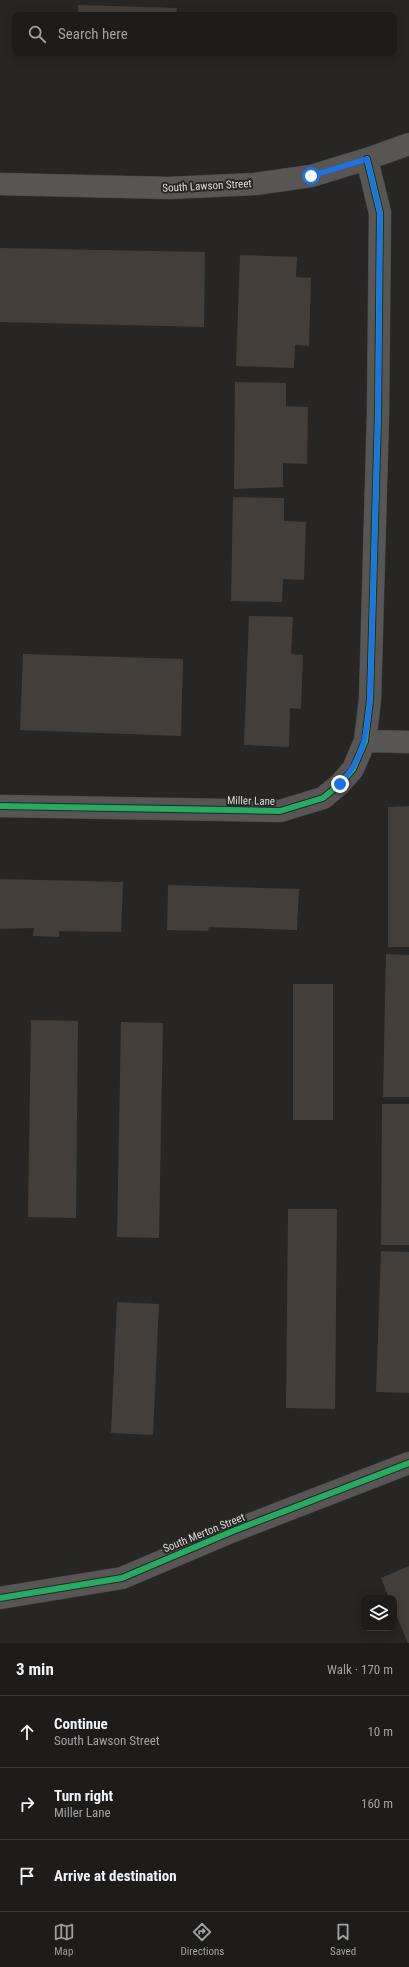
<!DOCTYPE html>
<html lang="en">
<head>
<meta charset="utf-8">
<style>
  body { margin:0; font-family:"Roboto Condensed",sans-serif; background:#252524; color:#f1f3f6 }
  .controls { position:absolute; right:12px; bottom:12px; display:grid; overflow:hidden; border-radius:8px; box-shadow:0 2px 10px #0003 }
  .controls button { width:36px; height:36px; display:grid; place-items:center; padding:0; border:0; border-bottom:1px solid #3b3a3a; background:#1d1c1b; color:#f1f3f6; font:20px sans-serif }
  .stop { position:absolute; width:12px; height:12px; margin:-9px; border:3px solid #1a73e8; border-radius:50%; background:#fff }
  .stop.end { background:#1a73e8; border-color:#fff; box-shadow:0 1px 4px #0008 }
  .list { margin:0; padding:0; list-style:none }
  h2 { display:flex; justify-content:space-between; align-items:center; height:52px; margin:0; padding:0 16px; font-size:17px }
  h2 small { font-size:13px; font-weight:400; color:#a0a1a3 }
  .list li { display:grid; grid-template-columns:26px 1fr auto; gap:12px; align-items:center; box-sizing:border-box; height:72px; padding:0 16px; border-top:1px solid #3b3a3a }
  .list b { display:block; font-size:15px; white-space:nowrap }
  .list p { margin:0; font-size:13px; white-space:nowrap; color:#a0a1a3 }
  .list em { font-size:13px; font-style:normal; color:#a0a1a3 }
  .icon { flex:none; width:22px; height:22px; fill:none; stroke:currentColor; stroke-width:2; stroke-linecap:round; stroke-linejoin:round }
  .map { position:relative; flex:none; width:409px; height:1643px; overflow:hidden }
  .search { position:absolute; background:#1d1c1b; box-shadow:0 2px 10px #0003; left:12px; right:12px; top:12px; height:44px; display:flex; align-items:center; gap:10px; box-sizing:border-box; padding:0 14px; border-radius:8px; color:#a0a1a3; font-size:15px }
  .sheet { height:268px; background:#1d1c1b }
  nav { display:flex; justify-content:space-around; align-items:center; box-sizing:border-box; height:56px; border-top:1px solid #3b3a3a; background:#1d1c1b; font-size:11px; color:#a0a1a3 }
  nav a { display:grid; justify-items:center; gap:2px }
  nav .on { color:#9d9c9a }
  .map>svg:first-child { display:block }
  .building { fill:#443e3a }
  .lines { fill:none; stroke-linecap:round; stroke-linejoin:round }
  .minor-casing { stroke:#454443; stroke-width:23 }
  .minor { stroke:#575654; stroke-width:22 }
  .cycleway-casing { stroke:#282723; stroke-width:8 }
  .cycleway { stroke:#26ab63; stroke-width:6 }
  .route { stroke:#1a73e8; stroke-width:5 }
  .labels { text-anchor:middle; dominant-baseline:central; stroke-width:4; stroke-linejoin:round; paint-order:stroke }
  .street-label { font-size:11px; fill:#dddcda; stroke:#282723 }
</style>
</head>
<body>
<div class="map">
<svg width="409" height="1643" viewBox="0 0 409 1643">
  <rect width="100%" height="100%" fill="#272624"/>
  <!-- building -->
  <path class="building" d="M78,5L177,8L176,15H78Z
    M0,248L205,252L204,327L0,322Z
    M240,255L297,257L296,277L311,278L309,346L295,345L294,368L236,366Z
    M235,382L286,383V406L308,407L307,464L283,463V487L234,489Z
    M233,497L284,498V521L306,522L304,580L283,579L282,602L231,601Z
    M249,616L293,617L291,654L303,655L301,709L290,708L289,747L244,745Z
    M23,654L183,659L181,736L20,730Z
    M409,806V947H388V807Z
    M0,879L123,882L121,932L59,931V937L33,936L34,928L0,929Z
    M168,885L299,889L297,930L209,927L208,931L167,930Z
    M386,954L409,955V1097H383Z
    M293,984H333V1120H293Z
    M31,1020L78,1021L76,1218L28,1217Z
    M121,1022L163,1023L159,1238L117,1237Z
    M382,1104H409V1245H381Z
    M288,1209H337L335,1409L286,1408Z
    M381,1251L409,1252V1393L376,1392Z
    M117,1302L159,1304L153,1435L111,1433Z
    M409,1566V1643H408L394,1610V1598H389L381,1578Z"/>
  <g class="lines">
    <defs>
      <path id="minor" d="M0,184L169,188L255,184L311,176L367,159L409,144
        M365,741L409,742
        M0,806L280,811L323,798L340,784L353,769L365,741L370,700L378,414L380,213L367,159
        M0,1598L122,1578L233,1531L409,1463"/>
    </defs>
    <!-- minor casing -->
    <use href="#minor" class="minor-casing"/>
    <!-- minor -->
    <use href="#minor" class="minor"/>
    <defs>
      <path id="cycleway" d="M0,806L280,811L323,798L340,784L353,769L365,741L370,700L378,414L380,213L367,159
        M0,1598L122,1578L233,1531L409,1463"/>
    </defs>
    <!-- cycleway casing -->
    <use href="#cycleway" class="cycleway-casing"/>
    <!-- cycleway -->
    <use href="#cycleway" class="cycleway"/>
  </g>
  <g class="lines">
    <!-- route -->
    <path class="route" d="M311,176L367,159L380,213L378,414L370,700C366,735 365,756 340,784"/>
  </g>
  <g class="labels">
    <!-- street labels -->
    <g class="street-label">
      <text transform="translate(207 186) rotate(-3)">South Lawson Street</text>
      <text transform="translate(251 801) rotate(1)">Miller Lane</text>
      <text transform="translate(204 1533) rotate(-22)">South Merton Street</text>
    </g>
  </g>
</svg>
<div class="controls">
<button><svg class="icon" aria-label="layers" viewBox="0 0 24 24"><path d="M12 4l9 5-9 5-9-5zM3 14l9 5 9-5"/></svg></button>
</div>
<div class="stop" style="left:311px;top:176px"></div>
<div class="stop end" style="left:340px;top:784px"></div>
<div class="search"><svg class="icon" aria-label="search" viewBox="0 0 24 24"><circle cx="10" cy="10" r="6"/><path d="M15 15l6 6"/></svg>Search here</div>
</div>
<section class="sheet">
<h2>3 min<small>Walk · 170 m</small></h2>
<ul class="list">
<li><svg class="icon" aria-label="ahead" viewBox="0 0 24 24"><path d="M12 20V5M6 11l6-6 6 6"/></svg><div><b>Continue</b><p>South Lawson Street</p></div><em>10 m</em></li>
<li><svg class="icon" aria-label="right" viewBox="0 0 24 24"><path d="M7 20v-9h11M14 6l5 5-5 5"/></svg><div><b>Turn right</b><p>Miller Lane</p></div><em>160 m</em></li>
<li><svg class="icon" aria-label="arrive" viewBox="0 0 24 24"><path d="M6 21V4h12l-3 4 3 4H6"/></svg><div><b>Arrive at destination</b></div></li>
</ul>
</section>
<nav>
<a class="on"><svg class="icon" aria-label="map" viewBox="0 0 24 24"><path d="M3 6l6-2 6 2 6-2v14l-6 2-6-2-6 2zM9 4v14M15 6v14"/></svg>Map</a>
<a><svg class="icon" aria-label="directions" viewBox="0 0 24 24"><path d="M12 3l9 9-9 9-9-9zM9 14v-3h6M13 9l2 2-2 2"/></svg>Directions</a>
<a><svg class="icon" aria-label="saved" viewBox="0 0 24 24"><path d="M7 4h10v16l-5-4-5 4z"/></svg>Saved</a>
</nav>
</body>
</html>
